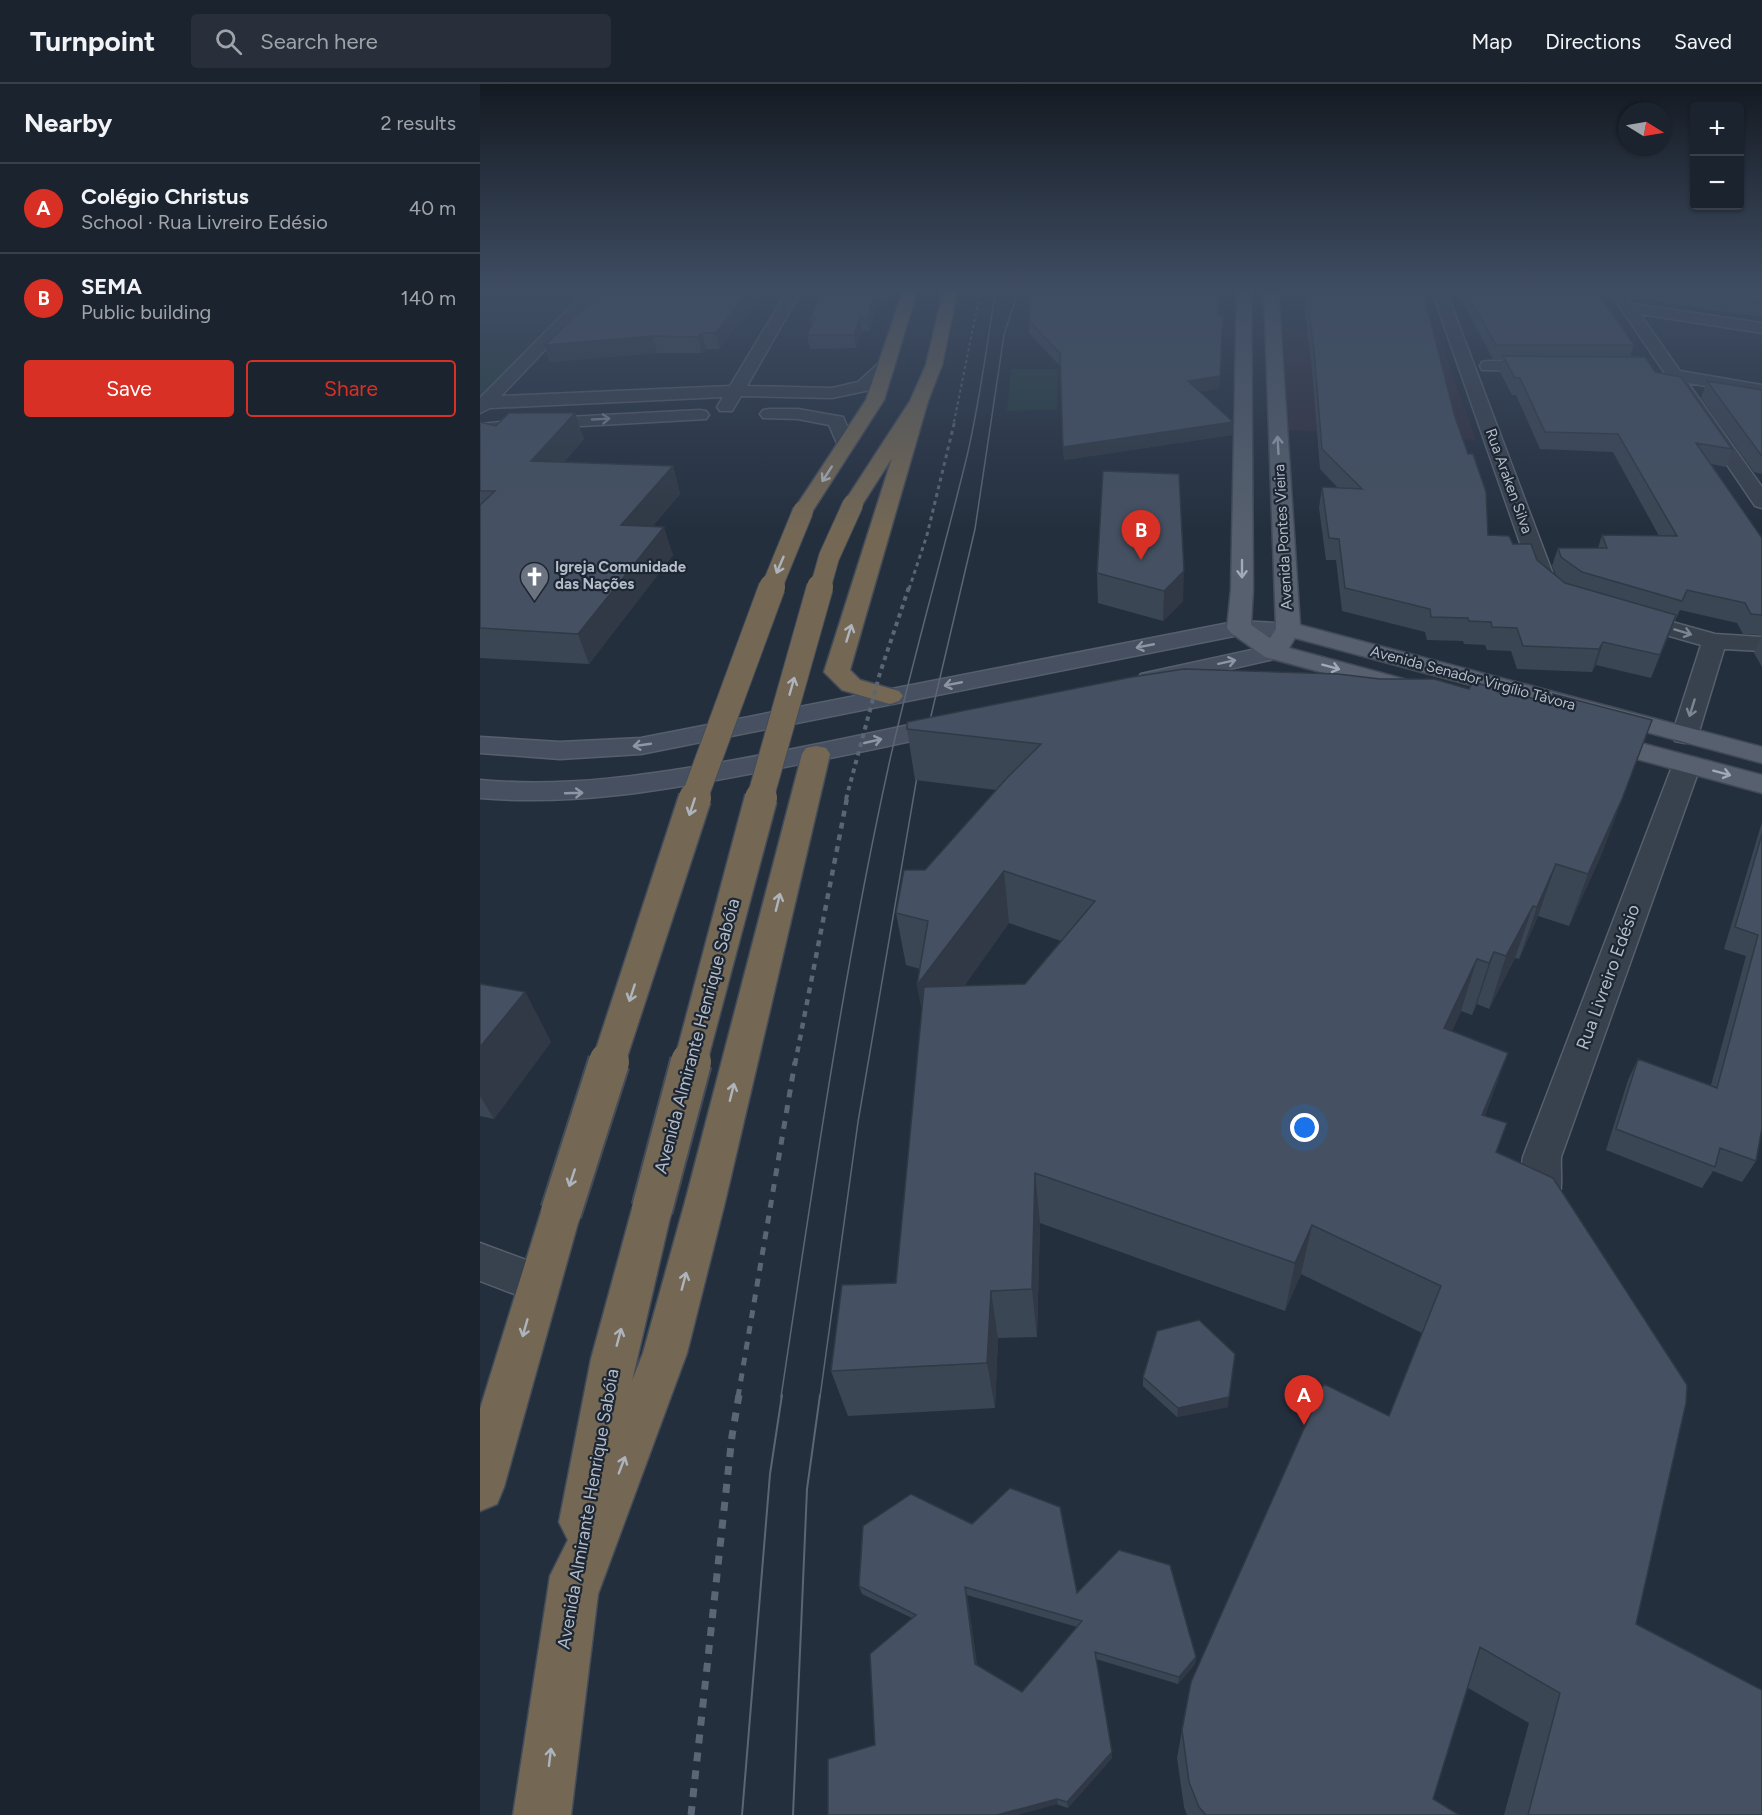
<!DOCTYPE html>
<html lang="en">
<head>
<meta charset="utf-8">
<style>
  body { margin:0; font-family:Figtree,sans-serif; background:#282f3a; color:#f1f3f6 }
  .controls { position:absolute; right:18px; top:18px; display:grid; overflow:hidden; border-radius:6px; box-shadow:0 2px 4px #0004 }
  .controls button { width:54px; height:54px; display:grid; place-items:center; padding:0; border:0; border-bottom:2px solid #39404a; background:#1b232e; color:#f1f3f6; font:30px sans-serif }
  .compass { position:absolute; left:1138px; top:18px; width:54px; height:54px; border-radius:50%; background:#1b232e; box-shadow:0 2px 4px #0004; rotate:101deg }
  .you { position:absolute; left:825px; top:1044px; width:21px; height:21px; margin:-15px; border:4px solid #fff; border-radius:50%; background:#1a73e8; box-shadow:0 0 0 9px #1a73e833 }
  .badge { display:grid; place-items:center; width:39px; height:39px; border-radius:50%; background:#d93025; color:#fff; font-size:20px; font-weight:700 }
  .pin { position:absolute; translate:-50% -50px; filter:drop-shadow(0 2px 3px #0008) }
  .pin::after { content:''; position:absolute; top:32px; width:21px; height:18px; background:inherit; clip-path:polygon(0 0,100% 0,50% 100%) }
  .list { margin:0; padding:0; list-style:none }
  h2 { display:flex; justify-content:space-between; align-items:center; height:78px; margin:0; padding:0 24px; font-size:26px }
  h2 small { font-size:20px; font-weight:400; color:#a0a4aa }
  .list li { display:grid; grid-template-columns:39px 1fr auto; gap:18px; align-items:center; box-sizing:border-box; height:90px; padding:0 24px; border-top:2px solid #39404a }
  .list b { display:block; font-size:22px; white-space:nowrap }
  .list p { margin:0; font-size:20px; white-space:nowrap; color:#a0a4aa }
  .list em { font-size:20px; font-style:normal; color:#a0a4aa }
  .actions { display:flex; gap:12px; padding:18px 24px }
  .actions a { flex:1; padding:14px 0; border:2px solid #d93025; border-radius:6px; text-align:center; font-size:21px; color:#d93025 }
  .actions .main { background:#d93025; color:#fff }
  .icon { flex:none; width:33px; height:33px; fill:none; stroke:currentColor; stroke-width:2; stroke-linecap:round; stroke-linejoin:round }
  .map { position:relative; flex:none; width:1282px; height:1731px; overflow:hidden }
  header { display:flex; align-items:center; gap:36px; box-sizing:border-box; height:84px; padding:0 30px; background:#1b232e; border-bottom:2px solid #39404a }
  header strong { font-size:28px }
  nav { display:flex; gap:33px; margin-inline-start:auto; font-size:21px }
  .search { width:420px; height:54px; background:#282f3a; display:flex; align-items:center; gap:15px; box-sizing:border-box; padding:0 21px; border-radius:6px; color:#a0a4aa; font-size:22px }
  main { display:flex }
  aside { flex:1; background:#1b232e }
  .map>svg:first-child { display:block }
  .medical { fill:#32303f }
  .green { fill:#263c3f }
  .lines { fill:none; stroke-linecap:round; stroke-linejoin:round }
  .street-casing { stroke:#565f6c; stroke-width:3 }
  .secondary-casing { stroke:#565f6c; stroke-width:3 }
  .primary-casing { stroke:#414a57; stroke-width:3 }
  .highway-casing { stroke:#434c59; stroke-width:3 }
  .street { fill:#38414e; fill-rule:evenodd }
  .secondary { fill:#465061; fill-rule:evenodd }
  .primary { fill:#56606e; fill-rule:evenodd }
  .highway { fill:#746855; fill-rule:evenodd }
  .tram-far1 { stroke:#5a6575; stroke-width:1.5 }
  .tram { stroke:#5a6575; stroke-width:2 }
  .rail-far5 { stroke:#5a6575; stroke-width:2; stroke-dasharray:3 3; stroke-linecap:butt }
  .rail-far4 { stroke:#5a6575; stroke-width:3; stroke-dasharray:4 4; stroke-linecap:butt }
  .rail-far3 { stroke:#5a6575; stroke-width:4; stroke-dasharray:4.5 4.5; stroke-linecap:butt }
  .rail-far2 { stroke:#5a6575; stroke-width:4.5; stroke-dasharray:6 6; stroke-linecap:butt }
  .rail-far1 { stroke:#5a6575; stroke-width:5; stroke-dasharray:8 8; stroke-linecap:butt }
  .rail { stroke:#5a6575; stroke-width:7; stroke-dasharray:9 9; stroke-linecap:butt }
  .highway-bridge-far3-casing { stroke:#434c59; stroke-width:22; stroke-linecap:butt }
  .highway-bridge-far2-casing { stroke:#434c59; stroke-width:28; stroke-linecap:butt }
  .highway-bridge-far1-casing { stroke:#434c59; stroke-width:35; stroke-linecap:butt }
  .highway-bridge-casing { stroke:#434c59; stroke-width:44; stroke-linecap:butt }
  .highway-bridge-far3 { stroke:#746855; stroke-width:20 }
  .highway-bridge-far2 { stroke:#746855; stroke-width:26 }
  .highway-bridge-far1 { stroke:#746855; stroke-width:32 }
  .highway-bridge { stroke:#746855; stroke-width:40 }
  .wall { fill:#3b4654; fill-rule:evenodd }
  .shaded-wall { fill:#303945 }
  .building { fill:#455162; stroke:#303945; stroke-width:1.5; fill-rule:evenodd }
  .oneway { stroke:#7c8592 }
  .oneway2 { stroke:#a1aab7 }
  .oneway3 { stroke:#aeb4bd }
  .oneway4 { stroke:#8e96a5 }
  .labels { text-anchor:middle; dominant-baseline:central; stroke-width:4.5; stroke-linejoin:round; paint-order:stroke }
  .far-street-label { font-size:15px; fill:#b4bcc9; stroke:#1d2633 }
  .far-poi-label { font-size:15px; font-weight:bold; fill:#b4bcc9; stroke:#1d2633; text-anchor:start }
  .street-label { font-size:18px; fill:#b4bcc9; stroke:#1d2633 }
</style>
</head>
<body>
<header>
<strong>Turnpoint</strong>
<div class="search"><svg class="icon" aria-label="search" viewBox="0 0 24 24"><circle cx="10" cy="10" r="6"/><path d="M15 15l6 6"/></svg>Search here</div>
<nav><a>Map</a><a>Directions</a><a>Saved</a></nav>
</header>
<main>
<aside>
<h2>Nearby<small>2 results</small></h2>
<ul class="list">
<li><span class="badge">A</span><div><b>Colégio Christus</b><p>School · Rua Livreiro Edésio</p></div><em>40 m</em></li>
<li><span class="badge">B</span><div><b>SEMA</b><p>Public building</p></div><em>140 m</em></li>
</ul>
<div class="actions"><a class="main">Save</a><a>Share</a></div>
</aside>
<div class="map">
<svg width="1282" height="1731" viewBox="0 0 1282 1731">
  <rect width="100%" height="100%" fill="#242f3e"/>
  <!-- medical -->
  <path class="medical" d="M803,244L958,249L996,356L808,346Z"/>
  <!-- green -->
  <path class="green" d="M0,204H104L18,301L0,312Z
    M531,285H578L577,326L527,327Z"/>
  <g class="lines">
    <defs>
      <path id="street" d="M109,204H124L21,312L250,302L309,204H323L267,302L352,304L378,298L401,277H413L415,281L390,306L352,314L261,312L252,327H240L237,323L243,313L10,324L0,329V314Z
        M951,204H965L1074,493L1083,502L1080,507C1068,510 1060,506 1053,496Z
        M1127,204H1141L1153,220L1282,239V249L1160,230L1200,287L1282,301V311L1208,299L1282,403V424L1275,422Z
        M1008,277H1066L1074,282L1066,287L1002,286L1000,282L1002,278Z
        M289,325H318L363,333L375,360L373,364H359L349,341L318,335L283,334L280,330L283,326Z
        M220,326L226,327L229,331L226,335L49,345L0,352V340L49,335Z
        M1149,526L1235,550L1282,553V567L1244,565L1218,651L1215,657L1205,659L1195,657L1192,651L1221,561L1141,538L1137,533L1141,528Z
        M1207,672L1217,674L1221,680L1081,1073C1080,1090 1084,1106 1076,1121L1062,1126L1048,1121C1040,1105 1040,1091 1043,1073L1193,680L1197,674Z
        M0,1159L73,1186L79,1200L73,1214L58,1219L0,1197Z"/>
      <path id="secondary" d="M759,537L816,540L820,545L816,550L808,552L759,551L161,670L80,675L0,669V653L80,658L161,654Z
        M794,561L803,563L806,568L803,573L670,603L661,600L657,595L661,590Z
        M470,632L479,634L483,640L479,646C413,662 346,675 279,688C186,706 95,722 0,714V696C87,704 170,691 255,676C327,663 398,648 470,632Z"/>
      <path id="primary" d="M757,204H771L773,506L771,541L790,554L796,545L784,204H798L820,541L1282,663V679L815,554L809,564L942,600L946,605L942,610L933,613L785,573L751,549L747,544L751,506Z
        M1119,648L1282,691V709L1109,662L1105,656L1109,650Z"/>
      <path id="highway" d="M424,204H438L404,316L330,431L323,433L316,431L313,427L386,316Z
        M464,204H478L462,281L448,317L370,586L380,596L419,607L423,612L419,617L410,620L362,606L344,588L412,374L380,424L373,426L366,424L363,420L430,317L446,281Z
        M336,662L346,664L350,670L245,1118L207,1269L118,1510L91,1731H33L70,1492L88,1456L79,1438L111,1275L152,1125L158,1113L172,1108L186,1113L192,1125L152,1297L163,1269L205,1118L322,670L326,664Z
        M81,1111L95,1116L101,1128L24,1403L17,1420L0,1427V1325L61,1128L67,1116Z"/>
    </defs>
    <!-- street casing -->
    <use href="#street" class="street-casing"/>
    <!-- secondary casing -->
    <use href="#secondary" class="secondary-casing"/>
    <!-- primary casing -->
    <use href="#primary" class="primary-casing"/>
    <!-- highway casing -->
    <use href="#highway" class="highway-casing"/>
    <!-- street -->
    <use href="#street" class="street"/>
    <!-- secondary -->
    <use href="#secondary" class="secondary"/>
    <!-- primary -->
    <use href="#primary" class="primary"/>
    <!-- highway -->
    <use href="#highway" class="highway"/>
    <!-- tram-far1 -->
    <path class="tram-far1" d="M447,649L495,445L524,251L539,204
      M301,1313C333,1101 363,889 409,680C432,577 462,475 487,372C500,317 507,260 516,204
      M340,1313L378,1038L439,681"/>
    <!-- tram -->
    <path class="tram" d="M262,1731L290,1390L302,1311
      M313,1731L327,1405L340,1311"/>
    <!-- rail-far5 -->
    <path class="rail-far5" d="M474,338L501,204"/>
    <!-- rail-far4 -->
    <path class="rail-far4" d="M429,505L447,451L475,336"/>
    <!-- rail-far3 -->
    <path class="rail-far3" d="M366,715L400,589L429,503"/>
    <!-- rail-far2 -->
    <path class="rail-far2" d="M315,980L367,714"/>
    <!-- rail-far1 -->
    <path class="rail-far1" d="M258,1313L315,978"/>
    <!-- rail -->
    <path class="rail" d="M211,1731L252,1352L259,1311"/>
    <defs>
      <path id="highway-bridge-far3" d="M291,505L323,427
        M340,505L349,473L373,420"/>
      <path id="highway-bridge-far2" d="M214,715L292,503
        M280,715L340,503"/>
      <path id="highway-bridge-far1" d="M128,980L215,714
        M210,980L281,714"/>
      <path id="highway-bridge" d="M172,1125L211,978
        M81,1128L129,978"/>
    </defs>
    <!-- highway-bridge-far3 casing -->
    <use href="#highway-bridge-far3" class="highway-bridge-far3-casing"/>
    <!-- highway-bridge-far2 casing -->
    <use href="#highway-bridge-far2" class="highway-bridge-far2-casing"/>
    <!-- highway-bridge-far1 casing -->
    <use href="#highway-bridge-far1" class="highway-bridge-far1-casing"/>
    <!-- highway-bridge casing -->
    <use href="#highway-bridge" class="highway-bridge-casing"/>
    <!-- highway-bridge-far3 -->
    <use href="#highway-bridge-far3" class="highway-bridge-far3"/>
    <!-- highway-bridge-far2 -->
    <use href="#highway-bridge-far2" class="highway-bridge-far2"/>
    <!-- highway-bridge-far1 -->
    <use href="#highway-bridge-far1" class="highway-bridge-far1"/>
    <!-- highway-bridge -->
    <use href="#highway-bridge" class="highway-bridge"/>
  </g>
  <!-- wall -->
  <path class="wall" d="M123,204H287L239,265H226L222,269H177L70,278L65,261Z
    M344,204H408V219H398L389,247H382L376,264L330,265L327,251L332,242L330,234Z
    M552,204H742L739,231V304L719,308L752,351L584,376L580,282L549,249V237Z
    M822,204H942L975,333L1008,451L1033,460L1057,476L1076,491L1072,482L1078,464H1118L1122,451L1179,452L1133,368L1060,365L1036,311H1032L1020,288L1023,275H1013L975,204H1130L1129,210L1117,209L1154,261L1150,273L1175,288L1252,365L1246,383L1231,380L1282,454V583L1274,569L1282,551L1263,550L1257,539L1200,526L1195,537L1194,536L1171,594L1116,581L1112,588L1037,585L1031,567L1007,566L1005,561L984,560L983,557L947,556L945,548L862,527L856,476H846L839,424L842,403L858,404L840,385L832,285Z
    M1143,204H1282V233L1151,214Z
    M1227,297L1282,306V390L1274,388L1221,314Z
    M0,338L16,342L104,355L84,378L193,382L200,410L173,442L193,471L109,580L0,574Z
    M623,387L703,517L683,537L618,519L617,489Z
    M989,605L1070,619L1073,610L1123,767L1089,842L1058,832L1039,875L1035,874L1009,925L997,920L992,931L981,927L972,947L1028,969L1005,1031L1156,1540L1282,1731H1024L1049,1639L988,1604L953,1715L979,1731H707L704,1723L697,1674L702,1646L909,1332L942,1249L821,1190L805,1227L560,1139L557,1253L518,1254L515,1324L368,1332L351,1287L416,1199L442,926L437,901L440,885L426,881L416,829L445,786L516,706L435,696L427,645ZM529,839L581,857L545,900L484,902Z
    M1282,738V1044L1276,1077L1262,1098L1233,1087L1222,1104L1126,1066L1148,996L1158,975L1231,1001L1266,872L1244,865Z
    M0,900L45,908L71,958L14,1035L0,1032Z
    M663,1293L748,1323L697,1333L663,1302Z
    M383,1442L597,1509L716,1573L715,1580L698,1600L616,1575L632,1674L588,1724L395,1661L432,1534L382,1510L379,1502ZM487,1511L597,1543L542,1608L497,1581Z"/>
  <!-- shaded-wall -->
  <path class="shaded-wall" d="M272,204H287L239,265L235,249Z
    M407,204H408V219L407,207Z
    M741,204H742L737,243L738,231Z
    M397,207L398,219L389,247L387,234Z
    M380,234L382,247L376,264L374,251Z
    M222,249L226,265L222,269L218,253Z
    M173,252L177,269L70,278L65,261Z
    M740,292L739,304L708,310V297Z
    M95,329L104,355L60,405L51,377Z
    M753,338L752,351L584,376L583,363Z
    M193,382L200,410L150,469L141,441Z
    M184,443L193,471L109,580L98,550Z
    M704,487L703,517L683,537L684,507Z
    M1196,531L1188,554L1171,594L1180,571Z
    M1123,558L1116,581L1112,588L1119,565Z
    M1172,636L1123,767L1089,842L1108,790Z
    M1076,780L1058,832L1039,875L1057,823Z
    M524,787L529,839L447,953L437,901Z
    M1053,822L1035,874L1009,925L1026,872Z
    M1014,868L997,920L992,931L1009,879Z
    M997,875L981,927L949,996L964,944Z
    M45,908L71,958L14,1035L0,1012V963Z
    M1028,969L1009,1020L984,1081L1002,1031Z
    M555,1089L560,1139L557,1253L552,1205Z
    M832,1141L821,1190L805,1227L815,1179Z
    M511,1207L518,1254L515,1324L507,1279Z
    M749,1313L748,1323L697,1333L698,1324Z
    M485,1503L487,1511L498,1587L495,1580Z
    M716,1573L715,1580L698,1600L699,1593Z
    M632,1668V1674L588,1724L587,1718Z
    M577,1715L578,1720L538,1731H517Z"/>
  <!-- building -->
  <path class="building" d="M123,204H272L235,249H222L218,253L173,252L65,261Z
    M344,204H407V207H397L387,234H380L374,251H327L335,234H330Z
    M552,204H741L738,231H743L740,292L708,297L753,338L583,363L580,269L549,237Z
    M826,204H942L975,333L988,370H993L1006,408L1008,451L1029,452L1033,460H1051L1057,476L1085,499L1196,531L1180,571L1123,558L1119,565L1043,562L1037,544L1012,543L1011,538L989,537L988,534L951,533L950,525L865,504L859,455L849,454L842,403L882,405L842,365L834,267Z
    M984,204H1114L1154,261H1016Z
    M1178,204H1282V219Z
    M1023,272L1165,273L1175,288L1201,293L1252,365L1216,359L1282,454V531L1271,530L1265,519L1207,506L1202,517L1102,488L1081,473L1078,464H1127L1122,451L1197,452L1138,350L1065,348L1040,294H1035Z
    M1227,297L1282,306V371H1281Z
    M29,329H95L51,377L193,382L141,441L184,443L98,550L0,544V421L15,407H0V338L16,342Z
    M623,387L699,390L704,487L684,507L617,489Z
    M704,585L858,590L900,595H954L989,605L993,598L1076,621L1073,610L1172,636L1142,715L1108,790L1076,780L1057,823L1053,822L1026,872L1014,868L1009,879L997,875L964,944L1028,969L1002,1031L1027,1039L1016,1068L1073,1094L1207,1301L1206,1319L1156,1540L1282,1606V1731H1048L1080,1609L1000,1563L953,1715L979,1731H726L719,1723L709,1698L702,1646L711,1598L844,1300L909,1332L961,1202L832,1141L815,1179L555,1089L552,1205L511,1207L507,1279L351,1287L362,1201L416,1199L444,903L545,900L615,817L524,787L437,901L448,837L416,829L424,786H445L526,695L561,660L427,645V638L652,593Z
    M1282,750V1044L1276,1077L1240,1064L1235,1083L1136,1045L1158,975L1237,1004L1278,851L1255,843Z
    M0,900L45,908L0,963Z
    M719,1236L755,1270L749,1313L698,1324L663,1293L677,1247Z
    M530,1404L580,1423L597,1509L639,1466L690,1481L716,1573L699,1593L615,1568L632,1668L587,1718L577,1715L517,1731H348V1675L395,1661L390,1570L436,1531L379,1502L383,1442L431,1410L492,1440ZM485,1503L602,1537L542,1608L495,1580Z"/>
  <!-- one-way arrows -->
  <defs><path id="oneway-shaft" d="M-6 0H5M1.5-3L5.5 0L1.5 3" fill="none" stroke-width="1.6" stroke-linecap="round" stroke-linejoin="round" transform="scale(1.5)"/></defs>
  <g class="oneway">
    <use href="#oneway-shaft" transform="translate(121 335) rotate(-3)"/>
    <use href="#oneway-shaft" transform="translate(1203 548) rotate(17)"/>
    <use href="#oneway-shaft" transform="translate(1212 624) rotate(107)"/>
  </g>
  <g class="oneway2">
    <use href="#oneway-shaft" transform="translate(798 361) rotate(-93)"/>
    <use href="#oneway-shaft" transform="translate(762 485) rotate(90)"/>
    <use href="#oneway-shaft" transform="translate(851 583) rotate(15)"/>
    <use href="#oneway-shaft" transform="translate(1242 689) rotate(15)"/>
  </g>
  <g class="oneway3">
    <use href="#oneway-shaft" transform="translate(347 390) rotate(123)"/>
    <use href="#oneway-shaft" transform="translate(300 481) rotate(113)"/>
    <use href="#oneway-shaft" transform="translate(369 549) rotate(-73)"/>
    <use href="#oneway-shaft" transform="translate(312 602) rotate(-74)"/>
    <use href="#oneway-shaft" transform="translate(212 723) rotate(108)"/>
    <use href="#oneway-shaft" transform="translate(298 818) rotate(-76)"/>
    <use href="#oneway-shaft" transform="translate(152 909) rotate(108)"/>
    <use href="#oneway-shaft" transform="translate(252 1008) rotate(-76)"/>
    <use href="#oneway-shaft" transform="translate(92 1094) rotate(108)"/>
    <use href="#oneway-shaft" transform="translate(204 1197) rotate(-75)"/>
    <use href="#oneway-shaft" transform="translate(45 1244) rotate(106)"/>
    <use href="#oneway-shaft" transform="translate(139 1253) rotate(-75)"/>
    <use href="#oneway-shaft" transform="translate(142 1381) rotate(-69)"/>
    <use href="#oneway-shaft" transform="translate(70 1673) rotate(-83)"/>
  </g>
  <g class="oneway4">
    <use href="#oneway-shaft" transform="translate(665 562) rotate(169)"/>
    <use href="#oneway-shaft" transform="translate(747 578) rotate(-12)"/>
    <use href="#oneway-shaft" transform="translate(473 600) rotate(169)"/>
    <use href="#oneway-shaft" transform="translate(393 657) rotate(-13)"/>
    <use href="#oneway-shaft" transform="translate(162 661) rotate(172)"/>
    <use href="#oneway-shaft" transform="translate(94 709) rotate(-2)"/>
  </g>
  <!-- sky -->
  <linearGradient id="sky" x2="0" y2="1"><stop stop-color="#141a22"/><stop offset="0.46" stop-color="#3f4d63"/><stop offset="1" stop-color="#3f4d63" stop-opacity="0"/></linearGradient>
  <rect width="1282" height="447" fill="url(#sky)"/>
  <!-- icons -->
  <defs>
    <symbol id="church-pin" viewBox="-11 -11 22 30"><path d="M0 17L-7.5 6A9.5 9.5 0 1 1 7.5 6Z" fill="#6b7280" stroke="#1d2633"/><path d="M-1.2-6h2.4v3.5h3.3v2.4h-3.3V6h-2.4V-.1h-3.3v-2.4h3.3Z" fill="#fff"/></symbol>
  </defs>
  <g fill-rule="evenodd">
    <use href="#church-pin" x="38" y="476" width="33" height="45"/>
  </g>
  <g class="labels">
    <!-- far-street labels -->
    <g class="far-street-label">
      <text transform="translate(1029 397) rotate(70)">Rua Araken Silva</text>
      <text transform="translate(803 453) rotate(-93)">Avenida Pontes Vieira</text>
      <text transform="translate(993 594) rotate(15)">Avenida Senador Virgílio Távora</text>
    </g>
    <!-- far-poi labels -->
    <g class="far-poi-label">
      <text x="75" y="483">Igreja Comunidade<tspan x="75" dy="17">das Nações</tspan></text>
    </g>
    <!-- street labels -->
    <g class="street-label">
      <text transform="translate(1128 893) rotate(-70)">Rua Livreiro Edésio</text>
      <text transform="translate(217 952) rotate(-75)">Avenida Almirante Henrique Sabóia</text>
      <text transform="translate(108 1425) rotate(-80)">Avenida Almirante Henrique Sabóia</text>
    </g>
  </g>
</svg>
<div class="controls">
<button>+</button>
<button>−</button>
</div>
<svg class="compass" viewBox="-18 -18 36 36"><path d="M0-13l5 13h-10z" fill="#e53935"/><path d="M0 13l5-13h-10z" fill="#a0a4aa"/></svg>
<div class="you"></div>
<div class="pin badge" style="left:824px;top:1341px">A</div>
<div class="pin badge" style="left:661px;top:476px">B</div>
</div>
</main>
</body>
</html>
